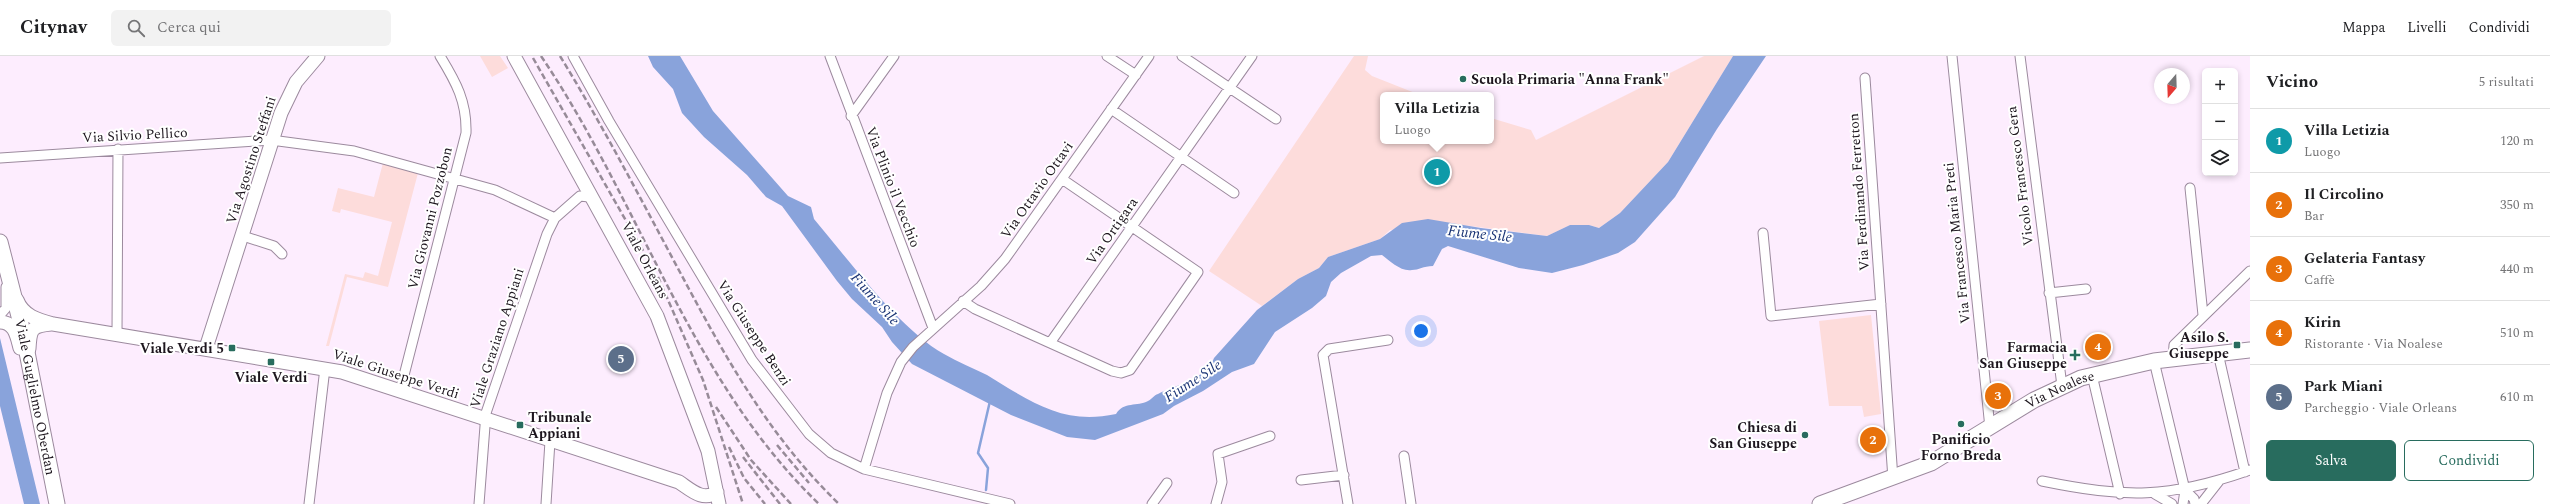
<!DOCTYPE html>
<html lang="it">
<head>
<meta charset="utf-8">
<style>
  body { margin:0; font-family:Spectral,serif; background:#f2f2f2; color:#202124 }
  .controls { position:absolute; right:12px; top:12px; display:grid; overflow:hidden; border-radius:6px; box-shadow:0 2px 6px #0003 }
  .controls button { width:36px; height:36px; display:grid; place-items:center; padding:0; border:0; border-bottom:1px solid #e0e0e0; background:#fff; color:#202124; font:20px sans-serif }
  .compass { position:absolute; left:2154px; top:12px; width:36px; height:36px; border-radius:50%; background:#fff; box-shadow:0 2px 6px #0003; rotate:199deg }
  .you { position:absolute; left:1421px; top:275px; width:14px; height:14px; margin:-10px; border:3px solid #fff; border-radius:50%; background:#1a73e8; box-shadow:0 0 0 6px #1a73e833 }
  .badge { display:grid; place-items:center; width:26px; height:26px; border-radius:50%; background:#286c5e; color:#fff; font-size:13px; font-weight:700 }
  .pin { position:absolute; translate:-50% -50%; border:2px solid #fff; box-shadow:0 1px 4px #0006 }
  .popup { position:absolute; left:1380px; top:36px; width:114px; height:52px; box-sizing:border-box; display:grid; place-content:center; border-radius:6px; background:#fff; filter:drop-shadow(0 1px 3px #0005); font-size:13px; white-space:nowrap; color:#757577 }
  .popup b { font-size:15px; color:#202124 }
  .popup::after { content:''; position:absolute; left:50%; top:100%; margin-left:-8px; border:8px solid transparent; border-top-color:#fff }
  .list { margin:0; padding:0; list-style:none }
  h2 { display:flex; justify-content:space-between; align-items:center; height:52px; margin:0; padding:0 16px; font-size:17px }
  h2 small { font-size:13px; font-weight:400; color:#757577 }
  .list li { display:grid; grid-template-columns:26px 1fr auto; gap:12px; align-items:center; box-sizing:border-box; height:64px; padding:0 16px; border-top:1px solid #e0e0e0 }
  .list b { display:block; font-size:15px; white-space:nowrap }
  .list p { margin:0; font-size:13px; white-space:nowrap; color:#757577 }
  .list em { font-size:13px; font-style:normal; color:#757577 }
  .actions { display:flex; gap:8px; padding:12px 16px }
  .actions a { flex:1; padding:9px 0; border:1px solid #286c5e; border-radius:6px; text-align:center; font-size:14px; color:#286c5e }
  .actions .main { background:#286c5e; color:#fff }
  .icon { flex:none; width:22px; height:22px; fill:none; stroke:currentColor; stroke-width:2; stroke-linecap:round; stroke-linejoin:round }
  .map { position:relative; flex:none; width:2250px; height:448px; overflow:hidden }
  header { display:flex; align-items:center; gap:24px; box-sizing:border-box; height:56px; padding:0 20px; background:#fff; border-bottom:1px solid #e0e0e0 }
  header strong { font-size:19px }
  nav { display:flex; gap:22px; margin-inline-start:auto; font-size:14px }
  .search { width:280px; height:36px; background:#f2f2f2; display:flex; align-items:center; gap:10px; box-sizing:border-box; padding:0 14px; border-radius:6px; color:#757577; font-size:15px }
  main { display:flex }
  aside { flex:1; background:#fff }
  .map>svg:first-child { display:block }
  .green { fill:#fddcdb }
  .water { fill:#89a3db }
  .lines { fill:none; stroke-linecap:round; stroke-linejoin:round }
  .stream { stroke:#89a3db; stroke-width:2.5 }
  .street-casing { stroke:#9c8a9e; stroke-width:11 }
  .secondary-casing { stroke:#9c8a9e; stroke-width:15 }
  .primary-casing { stroke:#9c8a9e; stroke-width:17 }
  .street { stroke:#fff; stroke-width:9 }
  .secondary { stroke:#fff; stroke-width:13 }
  .primary { stroke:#fff; stroke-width:15 }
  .rail { stroke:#978b98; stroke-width:2.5; stroke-dasharray:6 3; stroke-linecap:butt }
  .poi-dot { fill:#286c5e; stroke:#fff; stroke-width:1.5 }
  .labels { text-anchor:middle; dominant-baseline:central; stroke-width:4; stroke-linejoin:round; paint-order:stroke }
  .poi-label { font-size:14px; font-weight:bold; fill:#1d161e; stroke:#fff; text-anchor:end }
  .street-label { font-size:14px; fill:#1d161e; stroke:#fff }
  .water-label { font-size:15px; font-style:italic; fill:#1a3475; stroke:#fff }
</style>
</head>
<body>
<header>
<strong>Citynav</strong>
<div class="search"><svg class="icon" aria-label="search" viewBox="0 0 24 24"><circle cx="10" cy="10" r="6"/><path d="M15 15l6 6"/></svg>Cerca qui</div>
<nav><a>Mappa</a><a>Livelli</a><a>Condividi</a></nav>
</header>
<main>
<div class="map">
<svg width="2250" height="448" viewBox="0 0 2250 448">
  <rect width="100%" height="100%" fill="#fdedfe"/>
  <!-- green -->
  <path class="green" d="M480,0H500L508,12L492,21Z
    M1354,0H1368L1365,14L1372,20L1420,39H1383V85H1491V62L1531,74L1536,84L1704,0H1733L1668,106L1620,157L1599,172L1589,169H1570L1547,180L1455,168L1390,174L1380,183L1328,201L1319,212L1298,223L1262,250L1209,215Z
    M383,107L418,117L388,231L347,221L329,290H326L345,218L363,222L365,216L378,220L392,166L341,153L340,157L332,155L338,132L374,141Z
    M1871,259L1881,358L1864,361L1862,350H1829L1819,265Z"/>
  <!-- water -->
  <path class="water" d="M648,0H680L713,55L788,140L811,151L814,163C848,203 899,273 944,298C958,306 973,312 987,319C994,323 1001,328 1008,332C1045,354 1072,367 1116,358C1124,345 1137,351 1148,345C1152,343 1154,339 1158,338C1175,329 1207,323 1214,302L1257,254L1298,223L1319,212L1328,201L1380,183L1402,167L1428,163L1481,172L1547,180L1570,169H1589L1599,172L1620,157L1668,106L1733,0H1766L1717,73L1675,141L1635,186L1618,197L1583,209L1552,217L1519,212L1448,190L1442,193L1433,210C1423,210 1419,214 1412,214C1401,216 1390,205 1382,199L1371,200L1341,217L1331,226L1326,240L1312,252L1275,276L1254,308L1232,316L1203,335L1174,350L1163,358L1095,384L1067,381L1011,359L912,308L892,286L882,271L852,243L837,225L782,150L766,141L747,119L704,81L682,57L673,33L653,11Z
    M0,282L40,448H24L0,350Z"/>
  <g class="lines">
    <!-- stream -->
    <path class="stream" d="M986,434L988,412L978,397L990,345"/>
    <defs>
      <path id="street" d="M573,0L609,65L752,304L809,378L831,397L864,413L1010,448
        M830,0L933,272
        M1107,0L1136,19
        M1182,0L1276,63
        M1952,0L1990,372
        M2020,0L2062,330
        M1865,22L1893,423
        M1111,53L1234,137
        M851,60L894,0
        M0,102L271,84L354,95L495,134L555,162
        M2190,132L2203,259
        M1763,177L1771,260L1881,248
        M243,180L274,190L282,198
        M2049,237L2086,233
        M963,245L975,253L1050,287L1252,0
        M0,259L6,252V231
        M117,278L118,93
        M1050,287L1112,315L1121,317L1130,314L1198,216L1062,123
        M2218,297L2245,416
        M2173,303L2174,289L2250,215
        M2154,305L2185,434L2183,448
        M2092,319L2120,438
        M400,335L466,77C467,46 456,26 440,0
        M1404,400L1411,448
        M864,413L887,337L901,306L913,291L981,230L1005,203L1149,0
        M1301,424L1344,419
        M2042,425C2126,442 2168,443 2250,414
        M2185,434L2194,443L2195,448
        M2155,438L2172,448
        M309,448L325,312
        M479,448L486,357L547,178L555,162L580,140L589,141L593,144
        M546,448L550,385
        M1152,448L1167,427
        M1216,448L1222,426L1218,398L1270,380
        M1348,448L1323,299L1329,293L1388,284
        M2201,448L2219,425"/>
      <path id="secondary" d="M514,0L657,260L708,395L719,448
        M17,244C23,260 38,264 53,268L342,316L679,426C691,434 703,446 717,436
        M0,266C15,266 17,281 20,292
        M206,292L281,57L296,26L318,0
        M29,293C30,273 31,270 51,268"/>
      <g id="primary">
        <path id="s1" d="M0,186L23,276L57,448"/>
        <path id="s2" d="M1820,448L1931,407L2034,344L2081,322L2154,305L2250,294"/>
      </g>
    </defs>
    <!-- street casing -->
    <use href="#street" class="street-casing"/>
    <!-- secondary casing -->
    <use href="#secondary" class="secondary-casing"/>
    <!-- primary casing -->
    <use href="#primary" class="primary-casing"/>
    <!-- street -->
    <use href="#street" class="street"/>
    <!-- secondary -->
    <use href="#secondary" class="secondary"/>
    <!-- primary -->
    <use href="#primary" class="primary"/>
    <!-- rail -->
    <path class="rail" d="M541,0C640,146 690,324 819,448
      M560,0C606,75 647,155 689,233C732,313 773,384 839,448
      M533,2L645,198
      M658,221L703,324L743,448
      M716,351L751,404L791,448
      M777,389L809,427
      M729,391L744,422L765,448
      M743,401L780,448"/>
  </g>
  <!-- markers -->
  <g class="poi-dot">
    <circle cx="1463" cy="23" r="4"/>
    <rect x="2233" y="285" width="8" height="8" rx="2"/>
    <rect x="228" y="288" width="8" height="8" rx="2"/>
    <path d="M2073 293h4v4h4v4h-4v4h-4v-4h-4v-4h4z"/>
    <rect x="267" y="302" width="8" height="8" rx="2"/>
    <circle cx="1961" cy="368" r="4"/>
    <rect x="516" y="365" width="8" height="8" rx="2"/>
    <circle cx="1805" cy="379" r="4"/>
  </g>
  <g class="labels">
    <!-- poi labels -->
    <g class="poi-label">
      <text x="1471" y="23" text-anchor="start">Scuola Primaria "Anna Frank"</text>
      <text x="2229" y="281">Asilo S.<tspan x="2229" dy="16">Giuseppe</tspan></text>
      <text x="2067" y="291">Farmacia<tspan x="2067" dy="16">San Giuseppe</tspan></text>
      <text x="224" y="292">Viale Verdi 5</text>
      <text x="271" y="321" text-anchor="middle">Viale Verdi</text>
      <text x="528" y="361" text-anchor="start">Tribunale<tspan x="528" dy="16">Appiani</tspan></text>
      <text x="1797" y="371">Chiesa di<tspan x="1797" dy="16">San Giuseppe</tspan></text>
      <text x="1961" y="383" text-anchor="middle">Panificio<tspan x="1961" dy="16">Forno Breda</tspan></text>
    </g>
    <!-- street labels -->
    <g class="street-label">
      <text transform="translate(135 79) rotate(-3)">Via Silvio Pellico</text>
      <text transform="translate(251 104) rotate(-72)">Via Agostino Steffani</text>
      <text transform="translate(2020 120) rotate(-97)">Vicolo Francesco Gera</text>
      <text transform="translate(893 131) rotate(69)">Via Plinio il Vecchio</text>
      <text transform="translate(1037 134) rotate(-55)">Via Ottavio Ottavi</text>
      <text transform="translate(1859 136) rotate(-94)">Via Ferdinando Ferretton</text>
      <text transform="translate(430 162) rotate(-76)">Via Giovanni Pozzobon</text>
      <text transform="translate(1112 175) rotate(-55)">Via Ortigara</text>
      <text transform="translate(1957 187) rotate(-96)">Via Francesco Maria Preti</text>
      <text transform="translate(645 204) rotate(62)">Viale Orleans</text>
      <text transform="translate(754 277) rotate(57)">Via Giuseppe Benzi</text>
      <text transform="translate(497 282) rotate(-72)">Viale Graziano Appiani</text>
      <text transform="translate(396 318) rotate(18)">Viale Giuseppe Verdi</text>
      <text stroke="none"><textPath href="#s2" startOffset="267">Via Noalese</textPath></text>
      <text stroke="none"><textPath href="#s1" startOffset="159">Viale Guglielmo Oberdan</textPath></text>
    </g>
    <!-- water labels -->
    <g class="water-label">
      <text transform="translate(1480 178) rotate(6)">Fiume Sile</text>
      <text transform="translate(875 243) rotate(48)">Fiume Sile</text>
      <text transform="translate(1193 325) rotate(-33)">Fiume Sile</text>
    </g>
  </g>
</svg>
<div class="controls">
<button>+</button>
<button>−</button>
<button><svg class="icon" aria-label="layers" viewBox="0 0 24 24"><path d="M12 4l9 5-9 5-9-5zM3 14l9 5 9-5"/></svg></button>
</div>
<svg class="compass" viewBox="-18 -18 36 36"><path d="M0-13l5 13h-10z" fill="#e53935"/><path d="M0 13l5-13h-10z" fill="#757577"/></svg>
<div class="you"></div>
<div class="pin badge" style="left:1437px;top:116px;background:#0f9aa8">1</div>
<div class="popup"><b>Villa Letizia</b>Luogo</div>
<div class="pin badge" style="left:1873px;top:384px;background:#e8710a">2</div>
<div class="pin badge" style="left:1998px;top:340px;background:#e8710a">3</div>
<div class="pin badge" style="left:2098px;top:291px;background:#e8710a">4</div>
<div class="pin badge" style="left:621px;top:303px;background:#5c6f8a">5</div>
</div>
<aside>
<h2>Vicino<small>5 risultati</small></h2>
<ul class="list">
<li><span class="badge" style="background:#0f9aa8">1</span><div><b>Villa Letizia</b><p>Luogo</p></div><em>120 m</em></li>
<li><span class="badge" style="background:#e8710a">2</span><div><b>Il Circolino</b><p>Bar</p></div><em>350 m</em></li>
<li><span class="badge" style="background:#e8710a">3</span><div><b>Gelateria Fantasy</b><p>Caffè</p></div><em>440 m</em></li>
<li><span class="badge" style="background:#e8710a">4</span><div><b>Kirin</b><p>Ristorante · Via Noalese</p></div><em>510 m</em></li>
<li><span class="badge" style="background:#5c6f8a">5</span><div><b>Park Miani</b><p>Parcheggio · Viale Orleans</p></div><em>610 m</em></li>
</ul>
<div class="actions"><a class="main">Salva</a><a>Condividi</a></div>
</aside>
</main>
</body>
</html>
